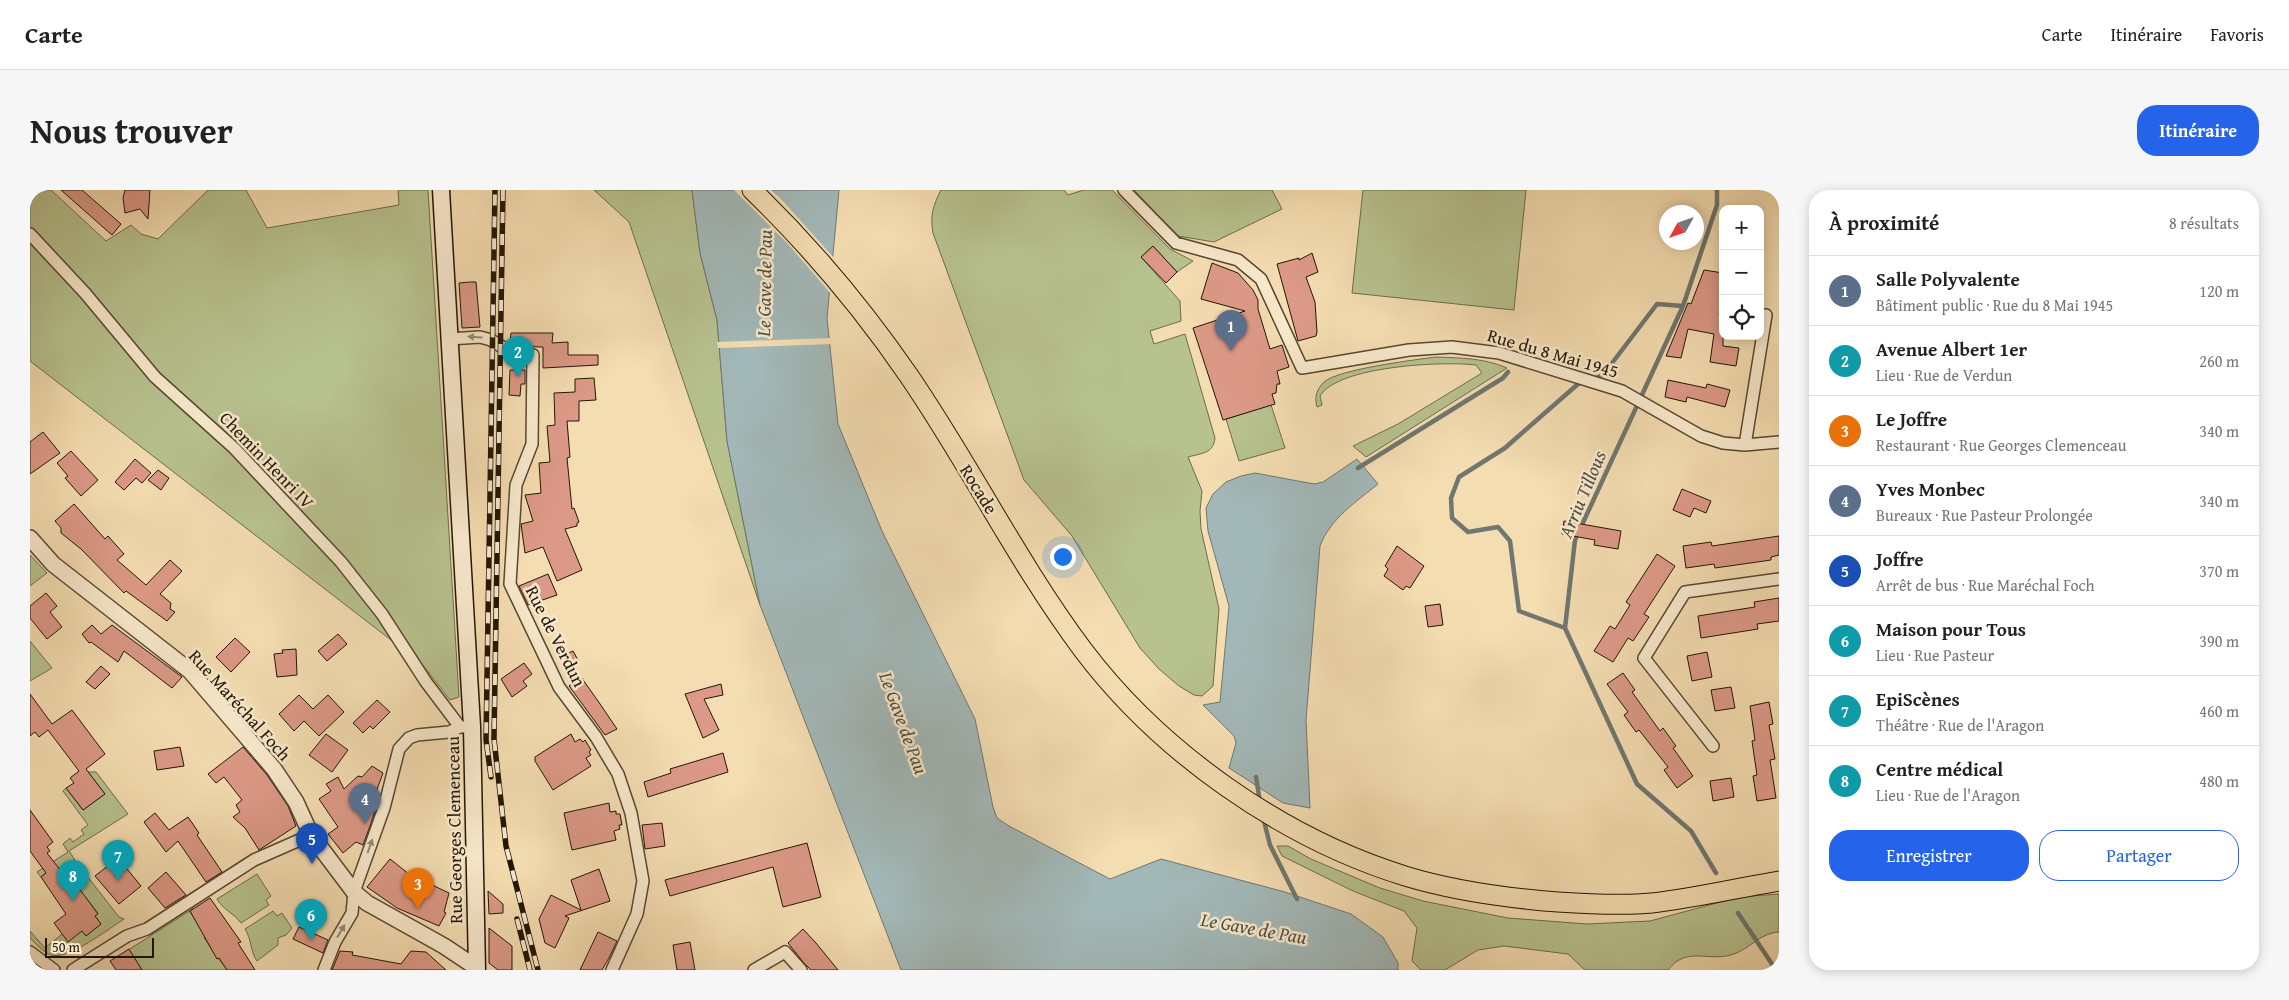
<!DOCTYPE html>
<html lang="fr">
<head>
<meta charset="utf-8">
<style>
  body { margin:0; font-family:"Gentium Book Plus",serif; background:#f6f6f6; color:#222 }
  .controls { position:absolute; right:15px; top:15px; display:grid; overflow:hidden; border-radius:10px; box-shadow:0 2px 12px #0003 }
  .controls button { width:45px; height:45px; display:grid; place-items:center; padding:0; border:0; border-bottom:1px solid #e0e0e0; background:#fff; color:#222; font:25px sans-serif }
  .compass { position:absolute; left:1629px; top:15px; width:45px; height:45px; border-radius:50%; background:#fff; box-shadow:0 2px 12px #0003; rotate:230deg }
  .scale { position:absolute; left:15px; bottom:12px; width:109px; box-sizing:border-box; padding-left:5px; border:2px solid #231507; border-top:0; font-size:14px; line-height:18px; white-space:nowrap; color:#231507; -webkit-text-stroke:4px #f8e9cc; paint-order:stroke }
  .you { position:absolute; left:1032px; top:366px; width:18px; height:18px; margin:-12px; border:4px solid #fff; border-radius:50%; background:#1a73e8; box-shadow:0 0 0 8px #1a73e833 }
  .badge { display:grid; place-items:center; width:32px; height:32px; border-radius:50%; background:#2563eb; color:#fff; font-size:16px; font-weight:700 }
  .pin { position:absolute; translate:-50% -41px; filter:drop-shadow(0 1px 2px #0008) }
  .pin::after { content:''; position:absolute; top:26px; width:18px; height:15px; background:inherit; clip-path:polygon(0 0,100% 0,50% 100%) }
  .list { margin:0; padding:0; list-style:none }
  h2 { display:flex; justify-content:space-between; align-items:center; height:65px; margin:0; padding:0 20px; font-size:21px }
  h2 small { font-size:16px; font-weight:400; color:#767676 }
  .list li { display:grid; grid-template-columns:32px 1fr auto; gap:15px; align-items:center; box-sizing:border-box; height:70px; padding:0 20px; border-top:1px solid #e0e0e0 }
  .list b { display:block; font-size:19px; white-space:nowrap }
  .list p { margin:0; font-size:16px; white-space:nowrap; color:#767676 }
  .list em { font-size:16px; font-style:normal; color:#767676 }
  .actions { display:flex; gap:10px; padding:15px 20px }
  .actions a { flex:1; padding:11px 0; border:1px solid #2563eb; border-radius:20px; text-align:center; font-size:18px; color:#2563eb }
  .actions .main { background:#2563eb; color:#fff }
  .icon { flex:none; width:28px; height:28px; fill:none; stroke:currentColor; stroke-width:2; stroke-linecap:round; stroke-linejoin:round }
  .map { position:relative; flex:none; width:1749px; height:780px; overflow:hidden; border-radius:20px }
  header { display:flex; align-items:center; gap:30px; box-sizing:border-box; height:70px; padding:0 25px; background:#fff; border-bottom:1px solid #e0e0e0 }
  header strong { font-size:24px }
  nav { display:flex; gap:28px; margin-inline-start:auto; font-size:18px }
  .intro { display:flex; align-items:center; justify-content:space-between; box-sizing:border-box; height:120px; padding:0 30px }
  h1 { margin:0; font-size:35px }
  .button { padding:12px 22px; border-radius:20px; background:#2563eb; color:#fff; font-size:18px; font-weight:700 }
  main { display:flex; gap:30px; padding:0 30px }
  aside { flex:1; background:#fff; border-radius:20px; box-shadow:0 2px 12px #0003 }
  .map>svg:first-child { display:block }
  .green { fill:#b7c28f; stroke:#6d6c4b }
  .water { fill:#a2b8b8; stroke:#6f7771 }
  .pier { fill:#f4ddb1 }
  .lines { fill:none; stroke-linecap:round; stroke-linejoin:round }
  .stream { stroke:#6f7771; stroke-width:4.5 }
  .building { fill:#dc9987; stroke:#231507 }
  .minor-casing { stroke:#574732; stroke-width:14 }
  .tertiary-casing { stroke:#574732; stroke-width:18 }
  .secondary-casing { stroke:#231507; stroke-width:19 }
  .primary-casing { stroke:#231507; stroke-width:21 }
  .minor { stroke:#f8e9cc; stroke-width:11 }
  .tertiary { stroke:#f8e9cc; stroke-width:15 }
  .secondary { stroke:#f8e9cc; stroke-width:16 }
  .primary { stroke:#f4ddb1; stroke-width:19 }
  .rail-casing { stroke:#231507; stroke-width:5.5 }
  .rail { stroke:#f8e9cc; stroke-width:4; stroke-dasharray:11; stroke-linecap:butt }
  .oneway { fill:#988a73 }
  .labels { text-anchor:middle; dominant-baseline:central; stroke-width:5; stroke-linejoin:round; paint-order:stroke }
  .street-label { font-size:18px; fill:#231507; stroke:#f8e9cc }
  .water-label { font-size:19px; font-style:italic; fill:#4f4e45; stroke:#f8e9cc }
</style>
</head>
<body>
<header>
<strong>Carte</strong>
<nav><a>Carte</a><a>Itinéraire</a><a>Favoris</a></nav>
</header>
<div class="intro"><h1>Nous trouver</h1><a class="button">Itinéraire</a></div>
<main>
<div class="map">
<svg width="1749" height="780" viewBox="0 0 1749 780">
  <rect width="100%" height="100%" fill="#f4ddb1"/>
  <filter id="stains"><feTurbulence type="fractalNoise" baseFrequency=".004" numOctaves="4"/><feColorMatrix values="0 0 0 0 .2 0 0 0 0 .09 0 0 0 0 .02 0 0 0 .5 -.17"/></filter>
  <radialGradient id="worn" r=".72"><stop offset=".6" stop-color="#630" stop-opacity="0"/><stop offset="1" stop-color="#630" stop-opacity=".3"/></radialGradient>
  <!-- green -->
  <path class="green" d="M0,0H21L76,51L101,35L111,44L128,49L178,0H216L237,38L369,15L368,0H398L429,507L420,510L392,474L0,171Z
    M564,0H662L670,63L687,130L697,251L730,415L599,32Z
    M911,0H1034L1038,5L1054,0H1082L1140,59L1163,71L1147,82L1123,56L1111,67L1150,111L1151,131L1120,141L1124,154L1155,144L1185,248C1183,264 1172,263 1158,267L1172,301L1170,321L1171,339L1189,419L1183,496L1172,506L1164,505L1149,496L1129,479L1110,458L1042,346L994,290L903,43C900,25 903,16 911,0Z
    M1104,0H1242L1252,19L1184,52L1148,46Z
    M1333,0H1496L1484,120L1322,103Z
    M1406,167C1431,168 1454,168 1477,178L1336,267L1323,256L1368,234L1452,183L1446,175C1412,171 1308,176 1290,206L1292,215L1287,217C1284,207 1287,199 1294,192C1309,179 1384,170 1406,167Z
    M1241,215L1255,258L1209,271L1196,229Z
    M0,365L17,383L0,396Z
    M0,451L22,478L0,491Z
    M58,582H66L98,624L39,661L45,670L31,681L26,675L11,687L7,682L38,662L33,654L40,648L43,652L54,644L51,640L58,635L33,601L36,598L53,620L75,604Z
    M1247,656H1258L1281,669L1350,698L1393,711L1478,728L1557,734L1620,731L1709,707L1749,704V742C1730,743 1721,758 1704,764C1679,773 1657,755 1638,780H1555L1538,764L1474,756L1448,760L1415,780H1391L1382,771L1387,738L1374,721L1323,701L1252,666Z
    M227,684L241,706L236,710L239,715L211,733C204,723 193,720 187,709Z
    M57,686L89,727L94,729C80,738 37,771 21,765C13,762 6,754 0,748V741L15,758L32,744L52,741L56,746L71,734L65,726L68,723L56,708L43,697Z
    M164,718L160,722L176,746L174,748L197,780H112L99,760L95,762Z
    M243,721L247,726L252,723L262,738L256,745L248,748V755L227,771C220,761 222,750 215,739Z"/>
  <!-- water -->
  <path class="water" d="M662,0H809L797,128L808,234L852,341L945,529L963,617L967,628L979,636L1080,689L1131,669L1255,702L1321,724L1353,747L1368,773V780H871L730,415L697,251L687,130L670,63Z
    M1327,269L1348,294C1326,312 1300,329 1290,356L1276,530L1280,618L1253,613L1199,578L1206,553L1204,546L1173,515L1190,512L1199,416L1178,341L1176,318L1183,304L1196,292L1211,286L1225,283L1284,294L1293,292Z"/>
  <!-- pier -->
  <path class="pier" d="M704,0H741L752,10L805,69L802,105L756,52Z
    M802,148V154L688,158L687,152Z"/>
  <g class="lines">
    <!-- stream -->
    <path class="stream" d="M1563,189L1573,185L1627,114L1653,116
      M1328,278L1473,188L1478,182
      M1535,438L1489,421L1480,351L1468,337L1438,342L1422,328L1421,308L1429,287L1475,258L1548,194L1553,192
      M1226,587L1230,612
      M1233,627L1240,655L1267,709
      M1686,683L1661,641L1607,594L1535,438L1545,350L1653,116L1687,15V0
      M1708,723L1746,780"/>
  </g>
  <!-- building -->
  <path class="building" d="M31,0H52L91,34L82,45Z
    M95,0H120L118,29L110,19L95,23L93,8Z
    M1123,56L1147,82L1136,93L1111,67Z
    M1282,63L1288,82L1276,87L1285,112L1287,142L1286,146L1268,151L1247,74L1269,68V70Z
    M1182,73L1208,83L1223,100L1228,110V119L1240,159L1252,155L1259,177L1247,181L1250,194H1247L1246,203L1242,204L1245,214L1193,230L1163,138L1215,121L1171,109Z
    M1674,80L1693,83V110L1689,125L1693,126V156L1709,158L1706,176L1680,172L1684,144L1658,139L1651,168L1636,166L1658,113L1661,114Z
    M440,92H446L450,137L432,138L429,93Z
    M481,143H523L522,153L538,152V165H568V175L513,178V157L484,156L480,153Z
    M480,180H495V194H491L490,206L479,205Z
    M564,188L566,210L549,211V231H537L540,267L537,268L542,319L544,318L549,332L547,333V336L535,339L552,380L527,391L513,357L495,363L491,334L503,331L495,305L511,303L509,273L520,272L517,236L525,235L524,203L545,202V189Z
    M1638,190L1676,198L1677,194L1700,200L1695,217L1657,207L1656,212L1635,207Z
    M13,242L30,263L0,284V252Z
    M41,261L68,290L51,306L35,288L38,286L27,273Z
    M105,269L121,283L112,293L106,288L94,300L85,292Z
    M128,280L139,288L131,300L118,290Z
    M1652,299L1681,311L1676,323L1664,318L1660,327L1643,320Z
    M44,314L75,349L78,346L94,364L87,370L116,395L140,370L152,381L130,404L141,413L140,419L145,422L137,431L96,401L94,403L51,359L31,343V338L25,331Z
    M1534,331L1591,341L1588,359L1564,355L1565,350L1532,344Z
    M1749,346V365L1741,367V370L1685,378L1684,374L1656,378L1653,356L1681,352L1682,356Z
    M1367,356L1394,376L1380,398L1376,396L1373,400L1354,386L1358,379L1355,376Z
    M1627,364L1645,376L1614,424L1619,427L1603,451L1598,448L1583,472L1564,461L1580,436L1585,439L1600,415L1596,412Z
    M518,384L527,405L498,415L489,396Z
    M16,403L27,416L20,422L32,437L17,449L0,428V416Z
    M1749,408V431L1727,434L1728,439L1671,448L1668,426L1725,417L1724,412Z
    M1410,414L1413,435L1398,437L1395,416Z
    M62,435L71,444L82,435L152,487L142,498L94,461L88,472L61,452L59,453L52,444Z
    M308,444L317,454L297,471L288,461Z
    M205,448L220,462L201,482L186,467Z
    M266,459L267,485L247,487L244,464L253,463L252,460Z
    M543,461L549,472L537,478L532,466Z
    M1677,462L1682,487L1662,491L1657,466Z
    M494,473L502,484L493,491L497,496L482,507L471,489Z
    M71,476L80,484L65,499L56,492Z
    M1593,483L1605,500L1602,502L1630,541L1633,538L1646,556L1643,558L1663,586L1647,598L1634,580L1638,577L1609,540L1606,542L1594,525L1598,522L1577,494Z
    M551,487L568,511L587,539L575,545L539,496Z
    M691,494L693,505L674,509L689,540L673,548L655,504Z
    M1701,497L1705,518L1685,521L1681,500Z
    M0,504L22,534L42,520L75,564L56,579L75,604L53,620L36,598L44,593L40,588L49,581L18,540L9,547L5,542L0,546Z
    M269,505L283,519L298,505L314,522L289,546L274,531L264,541L249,524Z
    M347,510L360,522L343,539L340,536L333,543L323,533Z
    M1739,512L1743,534L1739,535L1745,569L1740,570L1746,608L1727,611L1723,586L1727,585L1722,551L1725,550L1720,516Z
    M296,544L318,560L302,582L279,565Z
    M541,544L545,552L550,549L553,552L555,550L561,560L559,562L561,565L556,568L561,576L523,600L505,571V567Z
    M150,557L154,576L127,580L124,561Z
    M213,557L237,585L258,616L266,636L229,660L215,638L203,627L210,622L206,615L212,610L194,587L186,593L178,584Z
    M693,563L698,582L618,607L614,592L641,583L640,579Z
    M342,576L353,583L346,602L348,603L346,617L341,633L333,655L326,652L313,663L298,644L308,637L289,609L301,601L296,594L308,587L314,599L328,586L332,587Z
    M1701,588L1704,607L1683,611L1680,591Z
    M579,613L580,622L586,621V624H590L592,635H589L590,639L584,641L586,650L542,660L534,623Z
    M0,620L23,652L17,657L20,661L17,663L31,681L34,678L68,724L65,726L71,734L56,746L52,741L38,752L24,733L36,724L11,687L16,683L0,661Z
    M125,623L139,640L158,627L169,643L167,645L192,682L176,692L148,651L136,662L114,632Z
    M632,633L635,656L615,659L612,635Z
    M777,653L791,707L753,717L743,677L640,706L635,690Z
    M88,668L111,696L89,714L65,686Z
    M360,669L379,684L419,703L414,722L416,723L409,736L367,718L337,697Z
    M569,679L580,711L535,726L539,728L525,758L515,753L509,729L521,705L551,720L541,690Z
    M136,682L156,705L135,718L118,698Z
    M458,701L473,714V723L459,724Z
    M180,708L211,752L208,753L225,780H197L189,768L187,769L160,721Z
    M269,737L298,750L293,763L263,749Z
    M459,738L482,756V780H468L459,773Z
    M773,739L786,753L808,780H781L774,773L758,753Z
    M568,742L587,751L580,766L572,780H550Z
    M660,752L665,780H647L643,755Z
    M99,759L112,780H86L80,771Z
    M310,761L323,762L322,765L371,774L381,761L396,762L416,780H302Z"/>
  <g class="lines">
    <defs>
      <path id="minor" d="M1094,0L1146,53L1208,70L1231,89L1272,178L1379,160L1422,157L1469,163L1592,201L1671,246L1693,253L1715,255L1749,252
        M0,44L55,103L125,187L204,258L311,372L352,424L396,492L430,537
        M419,149L450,147L461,150L482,163L503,165L502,254L486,295L480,394L529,497L566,547L588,584L601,623L613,691L607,724L582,780
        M1715,255L1736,125
        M1683,556L1614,468L1655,402L1749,389
        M0,762L24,780
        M43,780L97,746L117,739L224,670L281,645
        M294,780L305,752L322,723L324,702L354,618L369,559L379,548L387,545L419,542L430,537H438
        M724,780L755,762L771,780"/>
      <path id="tertiary" d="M0,348L23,374L160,481L244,579L266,612L281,645L324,702L337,713L414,756L447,778"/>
      <path id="secondary" d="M411,0L442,537L447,780"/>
      <path id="primary" d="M722,0C780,56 833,119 879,186C940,275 988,373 1053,460C1130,562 1252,648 1375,686C1424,701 1476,708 1528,712C1558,714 1592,716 1622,713C1665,708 1707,698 1749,691"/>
    </defs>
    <!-- minor casing -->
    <use href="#minor" class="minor-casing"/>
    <!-- tertiary casing -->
    <use href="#tertiary" class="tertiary-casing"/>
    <!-- secondary casing -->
    <use href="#secondary" class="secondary-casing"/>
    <!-- primary casing -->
    <use href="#primary" class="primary-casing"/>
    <!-- minor -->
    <use href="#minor" class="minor"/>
    <!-- tertiary -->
    <use href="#tertiary" class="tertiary"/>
    <!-- secondary -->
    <use href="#secondary" class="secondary"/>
    <!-- primary -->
    <use href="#primary" class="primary"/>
    <defs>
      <path id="rail" d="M473,0L464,549L476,656L508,780
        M461,587L456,550L465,0
        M487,729L500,780"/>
    </defs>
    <!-- rail casing -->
    <use href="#rail" class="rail-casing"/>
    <!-- rail -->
    <use href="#rail" class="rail"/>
  </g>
  <!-- one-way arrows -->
  <defs><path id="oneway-solid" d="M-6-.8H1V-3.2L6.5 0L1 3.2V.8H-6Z" transform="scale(1.25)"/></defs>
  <g class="oneway">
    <use href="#oneway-solid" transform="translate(445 147) rotate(-176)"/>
    <use href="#oneway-solid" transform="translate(340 656) rotate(-70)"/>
    <use href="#oneway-solid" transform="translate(311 741) rotate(-59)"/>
  </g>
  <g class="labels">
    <!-- street labels -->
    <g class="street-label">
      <text transform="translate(1523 163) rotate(16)">Rue du 8 Mai 1945</text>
      <text transform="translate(237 270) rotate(46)">Chemin Henri IV</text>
      <text transform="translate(949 299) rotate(58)">Rocade</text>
      <text transform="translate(526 446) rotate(63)">Rue de Verdun</text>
      <text transform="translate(210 515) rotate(48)">Rue Maréchal Foch</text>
      <text transform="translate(424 640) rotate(-91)">Rue Georges Clemenceau</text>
    </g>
    <!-- water labels -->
    <g class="water-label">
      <text transform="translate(734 93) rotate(-89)">Le Gave de Pau</text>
      <text transform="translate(1552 304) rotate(-67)">Arriu Tillous</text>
      <text transform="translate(874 533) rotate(70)">Le Gave de Pau</text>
      <text transform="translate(1224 738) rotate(10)">Le Gave de Pau</text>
    </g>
  </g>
  <rect width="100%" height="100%" filter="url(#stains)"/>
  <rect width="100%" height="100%" fill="url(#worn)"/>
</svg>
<div class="controls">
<button>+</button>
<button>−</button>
<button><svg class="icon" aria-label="locate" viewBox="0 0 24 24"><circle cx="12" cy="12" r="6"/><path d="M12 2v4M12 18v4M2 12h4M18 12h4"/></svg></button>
</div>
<svg class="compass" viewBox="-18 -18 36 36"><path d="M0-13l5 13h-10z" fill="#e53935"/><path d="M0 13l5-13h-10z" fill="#767676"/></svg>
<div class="scale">50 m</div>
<div class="you"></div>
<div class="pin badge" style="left:1201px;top:161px;background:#5c6f8a">1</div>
<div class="pin badge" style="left:488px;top:187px;background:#0f9aa8">2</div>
<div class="pin badge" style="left:388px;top:719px;background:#e8710a">3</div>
<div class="pin badge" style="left:335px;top:634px;background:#5c6f8a">4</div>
<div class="pin badge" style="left:282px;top:674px;background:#1a4fb4">5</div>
<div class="pin badge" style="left:281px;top:750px;background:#0f9aa8">6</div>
<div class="pin badge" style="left:88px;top:691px;background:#0f9aa8">7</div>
<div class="pin badge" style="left:43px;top:711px;background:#0f9aa8">8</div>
</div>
<aside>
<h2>À proximité<small>8 résultats</small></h2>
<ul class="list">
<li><span class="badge" style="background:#5c6f8a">1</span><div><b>Salle Polyvalente</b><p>Bâtiment public · Rue du 8 Mai 1945</p></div><em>120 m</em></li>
<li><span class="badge" style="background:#0f9aa8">2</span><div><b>Avenue Albert 1er</b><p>Lieu · Rue de Verdun</p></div><em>260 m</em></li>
<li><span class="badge" style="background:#e8710a">3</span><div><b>Le Joffre</b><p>Restaurant · Rue Georges Clemenceau</p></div><em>340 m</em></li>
<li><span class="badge" style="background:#5c6f8a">4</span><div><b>Yves Monbec</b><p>Bureaux · Rue Pasteur Prolongée</p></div><em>340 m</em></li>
<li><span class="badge" style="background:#1a4fb4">5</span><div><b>Joffre</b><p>Arrêt de bus · Rue Maréchal Foch</p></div><em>370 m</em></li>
<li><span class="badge" style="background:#0f9aa8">6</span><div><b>Maison pour Tous</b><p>Lieu · Rue Pasteur</p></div><em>390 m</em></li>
<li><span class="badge" style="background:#0f9aa8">7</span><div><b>EpiScènes</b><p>Théâtre · Rue de l'Aragon</p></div><em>460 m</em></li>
<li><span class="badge" style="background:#0f9aa8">8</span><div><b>Centre médical</b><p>Lieu · Rue de l'Aragon</p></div><em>480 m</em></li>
</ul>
<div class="actions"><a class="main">Enregistrer</a><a>Partager</a></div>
</aside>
</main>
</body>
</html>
